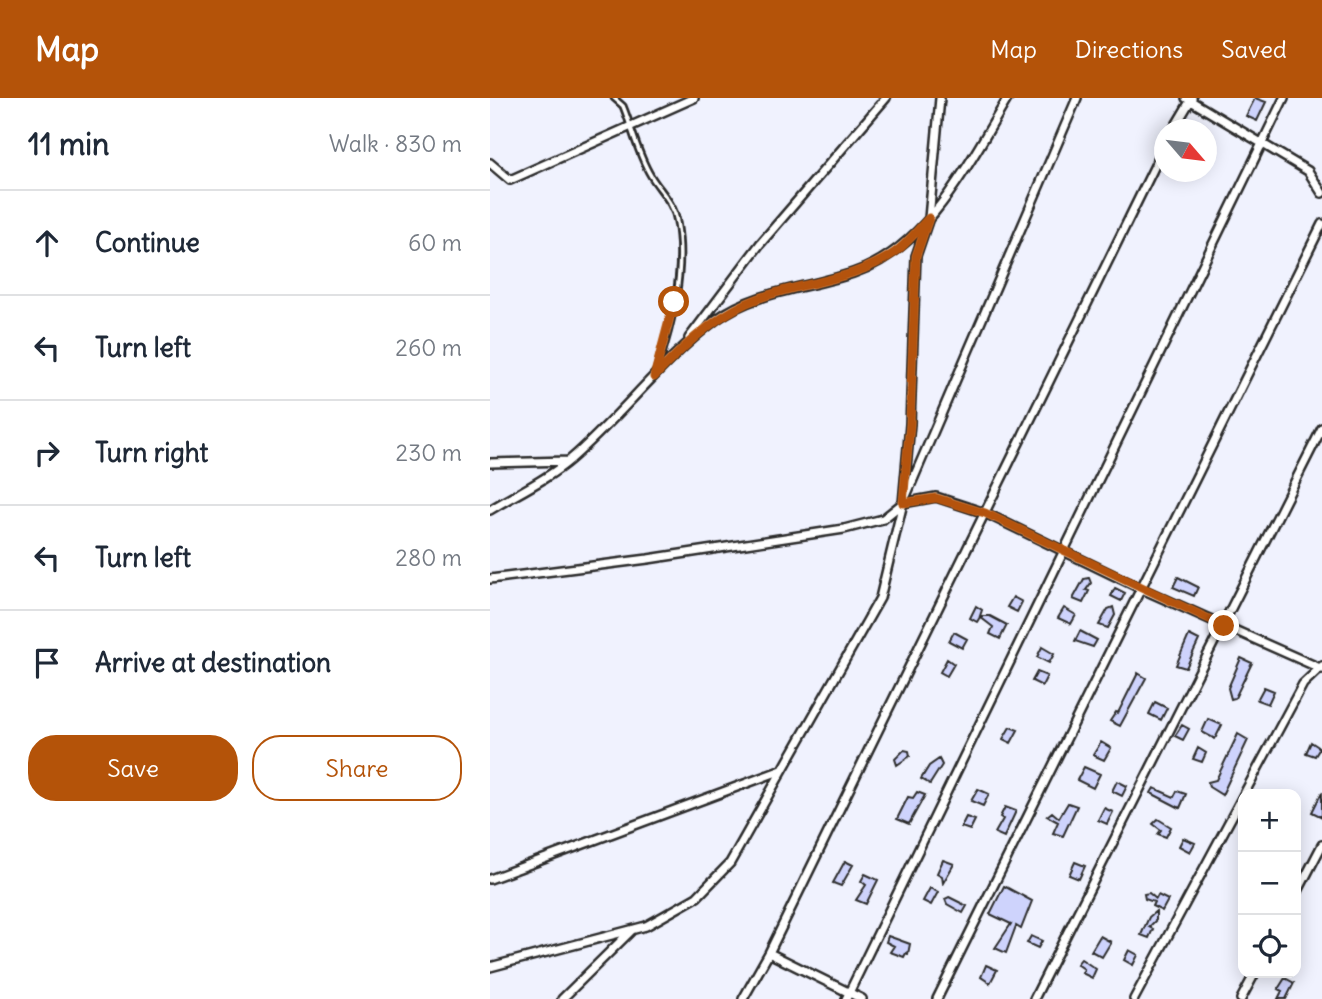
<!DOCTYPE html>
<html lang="en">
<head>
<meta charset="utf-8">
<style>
  body { margin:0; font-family:Delius,sans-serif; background:#f6f6f7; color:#1f2937 }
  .controls { position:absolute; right:21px; bottom:21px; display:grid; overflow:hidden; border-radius:14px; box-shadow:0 4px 18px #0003 }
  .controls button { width:63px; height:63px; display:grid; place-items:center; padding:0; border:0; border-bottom:2px solid #e0e1e3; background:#fff; color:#1f2937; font:35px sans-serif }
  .compass { position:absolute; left:664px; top:21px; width:63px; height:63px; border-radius:50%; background:#fff; box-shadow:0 4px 18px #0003; rotate:118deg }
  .stop { position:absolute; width:21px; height:21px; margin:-16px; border:5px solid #b45309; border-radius:50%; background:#fff }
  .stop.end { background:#b45309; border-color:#fff; box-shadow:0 2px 7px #0008 }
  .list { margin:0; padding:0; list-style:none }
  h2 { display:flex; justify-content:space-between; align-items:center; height:91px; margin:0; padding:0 28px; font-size:30px }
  h2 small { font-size:23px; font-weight:400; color:#747a83 }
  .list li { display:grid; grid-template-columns:46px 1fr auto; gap:21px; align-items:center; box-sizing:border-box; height:105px; padding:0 28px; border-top:2px solid #e0e1e3 }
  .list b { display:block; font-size:26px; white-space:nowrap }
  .list em { font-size:23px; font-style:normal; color:#747a83 }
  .actions { display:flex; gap:14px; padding:21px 28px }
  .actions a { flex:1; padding:16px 0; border:2px solid #b45309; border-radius:28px; text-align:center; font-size:24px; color:#b45309 }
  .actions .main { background:#b45309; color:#fff }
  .icon { flex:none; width:38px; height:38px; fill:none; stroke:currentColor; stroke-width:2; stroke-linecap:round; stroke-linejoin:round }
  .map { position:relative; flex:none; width:832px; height:901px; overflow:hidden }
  header { display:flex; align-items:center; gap:42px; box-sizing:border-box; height:98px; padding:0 35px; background:#b45309; color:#fff }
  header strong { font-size:33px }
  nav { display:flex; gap:38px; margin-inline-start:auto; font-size:24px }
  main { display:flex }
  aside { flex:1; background:#fff }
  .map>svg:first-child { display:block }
  .building { fill:#ced3fc; stroke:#2b2b2b; stroke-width:2 }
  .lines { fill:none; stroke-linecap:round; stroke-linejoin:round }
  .service-casing { stroke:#2b2b2b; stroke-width:9 }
  .minor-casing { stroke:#2b2b2b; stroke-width:12 }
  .service { stroke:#fff; stroke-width:3.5 }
  .minor { stroke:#fff; stroke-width:7 }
  .route { stroke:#b45309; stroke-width:9 }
</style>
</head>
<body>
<header>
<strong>Map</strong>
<nav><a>Map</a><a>Directions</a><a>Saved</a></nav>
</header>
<main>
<aside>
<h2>11 min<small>Walk · 830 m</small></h2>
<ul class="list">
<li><svg class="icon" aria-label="ahead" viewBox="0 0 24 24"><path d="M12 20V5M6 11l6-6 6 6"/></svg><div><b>Continue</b></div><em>60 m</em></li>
<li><svg class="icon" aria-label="left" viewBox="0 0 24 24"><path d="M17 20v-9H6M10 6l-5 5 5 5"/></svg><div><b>Turn left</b></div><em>260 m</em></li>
<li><svg class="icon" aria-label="right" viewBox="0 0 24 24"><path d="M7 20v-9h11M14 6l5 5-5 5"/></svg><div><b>Turn right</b></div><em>230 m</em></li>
<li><svg class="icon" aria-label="left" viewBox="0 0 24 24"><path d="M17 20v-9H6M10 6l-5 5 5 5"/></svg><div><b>Turn left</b></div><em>280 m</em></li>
<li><svg class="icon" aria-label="arrive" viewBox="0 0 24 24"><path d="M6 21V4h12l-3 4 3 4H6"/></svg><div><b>Arrive at destination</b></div></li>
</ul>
<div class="actions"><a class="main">Save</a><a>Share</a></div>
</aside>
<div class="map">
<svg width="832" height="901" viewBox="0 0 832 901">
  <rect width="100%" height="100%" fill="#f0f2fe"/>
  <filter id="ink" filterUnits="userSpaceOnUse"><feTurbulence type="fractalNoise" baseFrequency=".0143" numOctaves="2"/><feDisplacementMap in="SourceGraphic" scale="14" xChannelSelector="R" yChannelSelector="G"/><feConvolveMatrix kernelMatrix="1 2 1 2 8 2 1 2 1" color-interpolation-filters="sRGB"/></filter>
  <g filter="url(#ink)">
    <!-- building -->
    <path class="building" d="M765,0L776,4L767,23L756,18Z
      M688,479L708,489L704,498L683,489Z
      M599,480L601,485L596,492L599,493L593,505L583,501L594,481Z
      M625,490L635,495L631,503L621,498Z
      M523,499L532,504L527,514L517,509Z
      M486,508L492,512L490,518H500L517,527L510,541L500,536L503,529L490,519L487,524L480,520Z
      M623,509L625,517L618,530L609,527L618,511Z
      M574,510L586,517L581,526L568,520Z
      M590,533L607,542L603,549L585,543Z
      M464,534L477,541L472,550L459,543Z
      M699,537L709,542L696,570L686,567Z
      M552,549L564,556L559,565L547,559Z
      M751,560L762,565L745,600L741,601L738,590Z
      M457,561L464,566L457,578L450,574Z
      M547,574L557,578L552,588L542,583Z
      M648,575L656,580L630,628L620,623L626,614L628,615Z
      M774,589L784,593L778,606L767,602Z
      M665,604L677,610L671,622L659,616Z
      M718,621L732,627L725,641L712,634Z
      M692,627L699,631L693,642L685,638Z
      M520,629L528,632L521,645L513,641Z
      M748,636L758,642L732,697L719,689L718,684L726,682Z
      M611,644L621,650L614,662L603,657Z
      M821,644L830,650L825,658L816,655Z
      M708,650L716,655L712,664L703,661Z
      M414,652L419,653L420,658L407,667L405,661Z
      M449,661L452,667L440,686L431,681L439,668Z
      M594,669L610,676L603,690L587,682Z
      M627,683L637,688L632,698L622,693Z
      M664,690L684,699L687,693L696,696L690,710L661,695Z
      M488,691L499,696L493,708L481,703Z
      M427,694L435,697L419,726L407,721L418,699L423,700Z
      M832,694V719L822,714Z
      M578,705L587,708L573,738L563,735L568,724L557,718L562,714L569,720Z
      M515,709L526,713L514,739L505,735L513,721L510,719Z
      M614,710L623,714L617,726L608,722Z
      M476,719L485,722L480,732L471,729Z
      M668,721L681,729L676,739L668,736L671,732L663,726Z
      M693,740L705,745L700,754L689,748Z
      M453,762L464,766L453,785L452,778L447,775Z
      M355,763L363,767L351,788L343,785Z
      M585,764L595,768L589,781L579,777Z
      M375,776L388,782L376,806L366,802L376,787L371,783Z
      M514,788L542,803L531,831L526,828L516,855L505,850L521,826L500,816Z
      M440,790L448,794L441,807L433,803Z
      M659,795L666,801L668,797L678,802L672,813L662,808L664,804L655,801L654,796Z
      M459,799L477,808L473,815L457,806L455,801Z
      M666,813V822L659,829L663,831L659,840L651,837L659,819Z
      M398,838L420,846L418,856L416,855L414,859L400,854L404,848L396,844Z
      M541,838L552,843L548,850L537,845Z
      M610,838L621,844L612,859L601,853Z
      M639,852L648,857L643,867L634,862Z
      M591,861L606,871L602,880L592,875L594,871L587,866Z
      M496,867L507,872L500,885L491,879Z
      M795,880L804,885L796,901H788L792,893L788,891Z"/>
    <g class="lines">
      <defs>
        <path id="service" d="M124,0L133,8C142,30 148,57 161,78C170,93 184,105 187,124C196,172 182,227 167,272"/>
        <path id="minor" d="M696,0L818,73L832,95
          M683,32L702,0
          M0,65L20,82L204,0
          M199,240L270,146L396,0
          M0,365L78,363
          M413,405L446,399L495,415L652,491L832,571
          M0,412C26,396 58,381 81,361C132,317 173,261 227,221C265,193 319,190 363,175C438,150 479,64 518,0
          M0,481L158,461L354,431L393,421L413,405L587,0
          M0,781L292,672
          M806,797L832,747
          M279,855L372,901
          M0,869L156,828L207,799L240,765L390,500L413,405L420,326L426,158L439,120L450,0
          M72,901L142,832
          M253,901L279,855L674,49
          M356,901L794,0
          M447,901L832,126
          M544,901L832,330
          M644,901L813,586L832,568
          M751,901L765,875"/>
      </defs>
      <!-- service casing -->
      <use href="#service" class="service-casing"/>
      <!-- minor casing -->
      <use href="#minor" class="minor-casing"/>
      <!-- service -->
      <use href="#service" class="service"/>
      <!-- minor -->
      <use href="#minor" class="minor"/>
    </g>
  </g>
  <g class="lines" filter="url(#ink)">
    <!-- route -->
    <path class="route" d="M184,204L164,279C192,250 220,222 257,205C304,184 360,185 404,155C417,146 428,131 439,120L426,158L420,326L413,405L446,400L495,415L734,528"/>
  </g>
</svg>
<div class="controls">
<button>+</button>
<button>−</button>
<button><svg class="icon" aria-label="locate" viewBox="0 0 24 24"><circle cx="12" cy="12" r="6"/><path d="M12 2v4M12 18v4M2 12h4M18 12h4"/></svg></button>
</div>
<svg class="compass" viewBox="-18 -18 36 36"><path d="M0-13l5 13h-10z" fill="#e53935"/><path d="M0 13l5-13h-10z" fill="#747a83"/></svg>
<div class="stop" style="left:184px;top:204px"></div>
<div class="stop end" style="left:734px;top:528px"></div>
</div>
</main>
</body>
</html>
